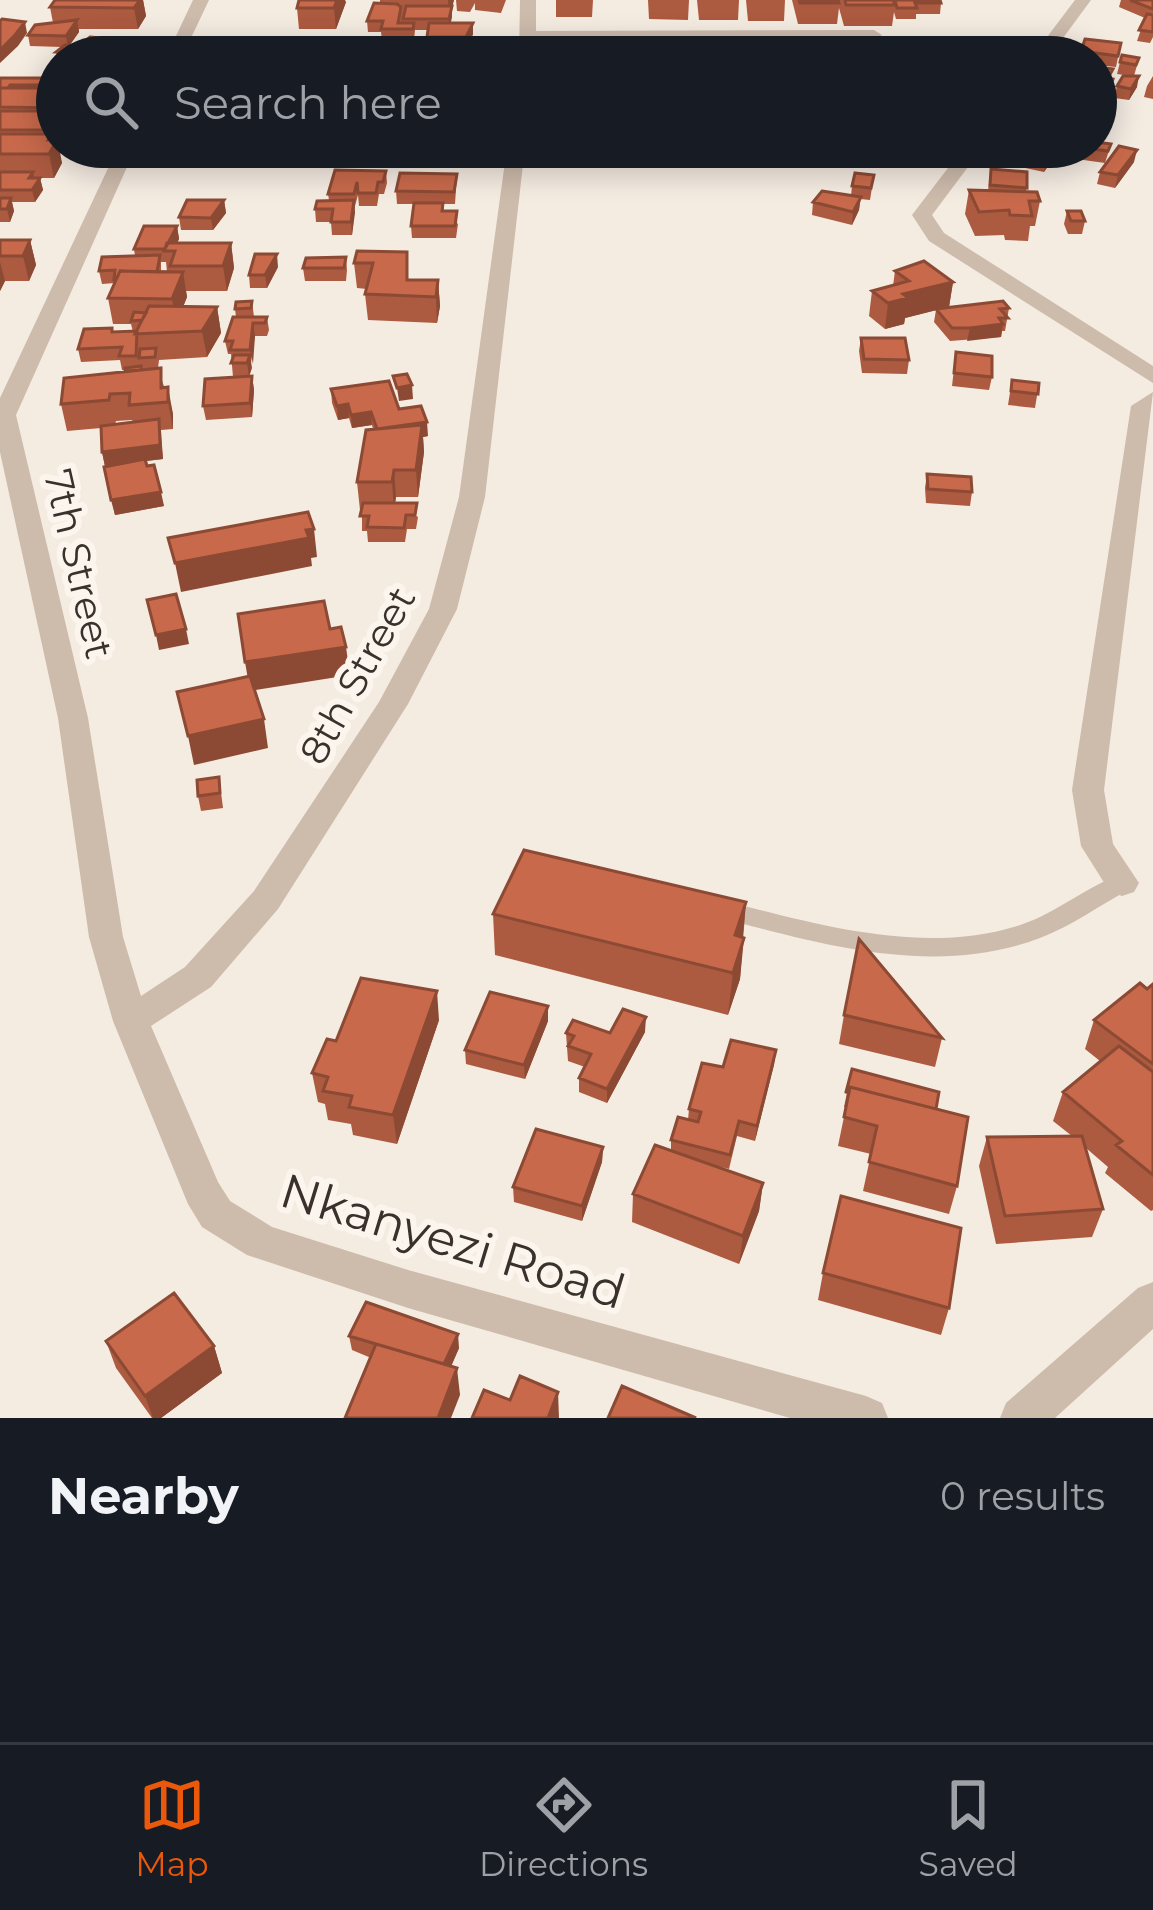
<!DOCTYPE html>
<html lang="en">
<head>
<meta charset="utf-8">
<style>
  body { margin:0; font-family:Montserrat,sans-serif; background:#242831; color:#f1f3f6 }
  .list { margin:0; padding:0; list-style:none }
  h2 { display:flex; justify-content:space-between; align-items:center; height:156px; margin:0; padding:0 48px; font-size:51px }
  h2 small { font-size:39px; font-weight:400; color:#9ea1a6 }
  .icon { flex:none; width:66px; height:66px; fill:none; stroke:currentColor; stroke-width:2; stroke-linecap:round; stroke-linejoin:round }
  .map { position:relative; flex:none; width:1153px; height:1418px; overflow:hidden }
  .search { position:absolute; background:#171b24; box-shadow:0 6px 30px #0003; left:36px; right:36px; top:36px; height:132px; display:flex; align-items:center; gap:30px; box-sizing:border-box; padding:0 42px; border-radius:66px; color:#9ea1a6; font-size:45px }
  .sheet { height:324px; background:#171b24 }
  nav { display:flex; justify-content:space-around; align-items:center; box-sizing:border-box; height:168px; border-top:3px solid #363941; background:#171b24; font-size:33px; color:#9ea1a6 }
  nav a { display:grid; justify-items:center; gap:6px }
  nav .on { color:#ea580c }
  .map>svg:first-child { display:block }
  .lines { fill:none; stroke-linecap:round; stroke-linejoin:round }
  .lane { fill:#cdbbac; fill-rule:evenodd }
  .street { fill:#cdbbac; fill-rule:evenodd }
  .wall { fill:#ac5a40; fill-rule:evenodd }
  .shaded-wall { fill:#8c4a34 }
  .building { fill:#c8694b; stroke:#8c4a34; stroke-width:3 }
  .labels { text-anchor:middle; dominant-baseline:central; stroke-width:12; stroke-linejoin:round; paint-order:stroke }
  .street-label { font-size:39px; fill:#3b302b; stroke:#fbf5ee }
  .near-street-label { font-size:48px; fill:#3b302b; stroke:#fbf5ee }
</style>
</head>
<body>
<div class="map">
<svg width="1153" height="1418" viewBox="0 0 1153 1418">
  <rect width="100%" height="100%" fill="#f4ebe1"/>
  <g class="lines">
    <!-- lane -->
    <path class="lane" d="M1122,874L1130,877L1134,883L1130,889C1100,905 1072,926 1040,938C942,975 838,949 740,923L732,920L728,914L732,908L740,905C830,928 931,955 1023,924C1058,912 1087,886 1122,874Z"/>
    <!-- street -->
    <path class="street" d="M193,0H209L182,57H166Z
      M520,0H536V31L874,30L882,35L874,40L536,41L535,57H519Z
      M1075,0H1091L1049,57H1032Z
      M118,147H136L16,415L88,718L123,937L141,996L185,967L254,891L379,702L429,609L459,497L507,147H525L485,497L457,609L408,704L278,909L211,987L151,1026L218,1182L230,1201L272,1227L408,1270L866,1396L882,1403L888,1418H790L408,1308L247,1255L202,1227L188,1204L113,1021L89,937L58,718L0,452V398Z
      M964,147H983L932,215L944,233L1153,366V383L929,241L912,215Z
      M1153,392L1104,790L1113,844L1139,883L1134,892L1122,896L1110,892L1081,846L1072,790L1131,406Z
      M1153,1282V1329L1055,1418H1000L1006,1403L1138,1288Z"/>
  </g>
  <!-- wall -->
  <path class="wall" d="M143,0L146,16L138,29H79V32L70,45L122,51L115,57L57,58L56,52L62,47L30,46L28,35L53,23L50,7Z
    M380,0H454L452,7L451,23H473V34L469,43L470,57H424L428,30H415L414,40H382L381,32H368L367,21L380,4Z
    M456,0H506L501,13L475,10V3L470,12L457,11Z
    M556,0H593L592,17H556Z
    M648,0H689L688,20L649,19Z
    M697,0H739L738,20H699Z
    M746,0H785L784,21H748Z
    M792,0H940L941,3L940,14H916V19H896L894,12L892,26H844L839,8L837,24H798Z
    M1121,0H1153V37L1150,43L1137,41L1145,18L1119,7Z
    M346,2L336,29H299L297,8Z
    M1085,39L1121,43L1116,67L1096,65V57H1080Z
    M405,44V57H369V55Z
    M1139,58L1134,76L1137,87L1129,100L1114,98L1117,86L1131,76L1117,74L1120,62Z
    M1096,67L1111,79L1109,94L1113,113L1110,125L1099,124L1096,138Z
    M1153,76V99L1144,97L1147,86Z
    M0,78H57V147L62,163L54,178H40L43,190L35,202H12L14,211L10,222H0Z
    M1111,144L1105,163L1055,156L1044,172L1011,165L1016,150L1012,149V147H1096Z
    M351,147H367L365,154H351Z
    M392,147H452L451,154L393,153Z
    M1134,162L1115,188L1097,184L1100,172Z
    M991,169L1027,172L1026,192L1040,201L1035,226H1030L1028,241L1005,240L1004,235L975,236L965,214L969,190H988Z
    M386,171L387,183L384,194H379L377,206H359L358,195L355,206L352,235H332L331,222H316L315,209L329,200L328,194Z
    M457,174L455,204H443L444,211L458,224L456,238H412L411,226L414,204H397L396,191Z
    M874,175L870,200L860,199L859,210L852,225L812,215L813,202L851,196L852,186Z
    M224,200L226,213L213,230H181L179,217Z
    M1067,211L1085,221L1082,234H1068L1064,224Z
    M177,226L179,239L177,243H231L234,268L227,291H186L187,297L183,307H217L221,333L207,357L159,360L158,368L173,414V429L161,430L163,459L145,461L164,506L115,515L102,452L101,428L67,431L61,404L125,371V370H122L120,360L81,362L78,349L113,332H133L131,324H113L108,298L115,283L102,284L99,271L135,256L134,249ZM161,262H166L167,272H161ZM132,420L133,422L115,424L116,421Z
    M0,240H30L36,265L29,281H5L0,291Z
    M357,251L409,280H438L440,306L437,323L368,320L365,294L367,289L357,288L354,263Z
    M346,257L347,270L346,281H305L303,268Z
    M278,267L267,288H250L249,275Z
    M895,271L953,282L949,307L1009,308L1005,331H1002L1001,337L950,341L934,322L936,310L905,318L904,324L885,329L869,316L872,291L893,286Z
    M252,301L254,317H267L269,330L267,336H255L249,376H252L254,390L252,417L206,420L203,406L233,377L231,354H228L225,341L236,317L235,309Z
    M861,338L909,360L907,374L862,373L859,351Z
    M956,352L992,377L989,390L952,386Z
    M1012,380L1039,383L1035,408L1008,405Z
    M331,389L399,409L428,436L423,437L424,452L418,497H396L395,503L418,517L416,529H407L405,542H368L367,531H362V510H360L357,482L373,429L372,425L352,428L349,418L338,420L332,403Z
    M927,474L972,492L970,506L926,503L925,488Z
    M219,777L223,808L201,811L198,796Z
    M746,902L740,979L728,1015L495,955L493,914Z
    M1153,984V1210L1151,1211L1105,1173L1108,1167L1086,1148L1103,1209L1092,1237L996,1244L979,1166L987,1137L1072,1136L1053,1121L1063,1092L1100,1061L1085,1049L1094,1020Z
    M844,1015L942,1038L935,1067L839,1044Z
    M439,1020L397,1144L353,1135L351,1124L328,1120L325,1104L318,1102L312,1073L336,1041Z
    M548,1021L525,1079L466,1064L465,1050Z
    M645,1032L607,1103L579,1092V1078L585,1067L568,1061L566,1033Z
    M776,1050L755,1141L737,1136L729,1169L713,1165L763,1183L759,1211L739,1264L632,1222L633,1194L671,1150V1140L688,1120L689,1109L723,1067Z
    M852,1069L936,1109L957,1186L949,1214L863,1191L871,1154L838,1146L846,1107H844Z
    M603,1147L602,1162L582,1221L514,1202L513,1187Z
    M823,1273L949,1308L941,1335L818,1300Z
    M349,1336L459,1348L451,1366L460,1395L352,1350Z
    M106,1341L214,1346L222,1373L161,1418H152L116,1368Z"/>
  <!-- shaded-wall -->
  <path class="shaded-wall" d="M140,0H143L146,16L138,29L134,8Z
    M337,0H345L346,2L336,29L334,8Z
    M448,0H454L452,7V17L449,30Z
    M77,20L79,32L68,47L66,36Z
    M25,22L27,33L18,46L0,63V50Z
    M473,23V34L467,48L466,37Z
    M120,40L122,51L115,57H103L102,55Z
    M1139,76L1137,87L1129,100L1131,89Z
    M54,120L57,147H59L62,163L54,178L49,154L48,130Z
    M1055,147V156L1044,172L1047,159Z
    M1137,150L1134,162L1115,188L1118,175Z
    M33,172L36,184L40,178L43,190L35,202L29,178Z
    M861,197L859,210L852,225L853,212Z
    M11,198L14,211L10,222L7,209Z
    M224,200L226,213L213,230L211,218Z
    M354,200L355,213L352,235L351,222Z
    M177,226L179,239L173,251H167Z
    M30,240L36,265L29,281L23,256Z
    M231,243L234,268L227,291L223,266Z
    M277,254L278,267L267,288L265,275Z
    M0,262L5,281L0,291Z
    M183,272L187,297L176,324L172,299Z
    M438,280L440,306L437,323L436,297Z
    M953,282L949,307L905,318L904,324L885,329L888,303L903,294Z
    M217,307L221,333L207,357L202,331Z
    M253,323L255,336L253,364L250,350Z
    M1003,324L1001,337L967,341L970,328Z
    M250,355L252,368L249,377L247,363Z
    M252,376L254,390L252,417L250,403Z
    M412,385L413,399L399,401L397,388Z
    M168,387L173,414V429L168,402Z
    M348,404L349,418L338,420L337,406Z
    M371,412L372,425L352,428L351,415Z
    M159,419L163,459L105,466L102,452Z
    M427,422L428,436L423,437L424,452L418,497L416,470L377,429Z
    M394,470L396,497L394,510L392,482Z
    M161,492L164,506L115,515L111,500Z
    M314,529L317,557L311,558L312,566L181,592L175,563Z
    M186,629L189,644L159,650L156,635Z
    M346,647L350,675L250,691L245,662Z
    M264,719L268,748L194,765L188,736Z
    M746,902L742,944L731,977L735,935Z
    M744,938L740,979L728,1015L733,973Z
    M437,991L439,1020L397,1144L393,1115Z
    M548,1006V1021L525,1079L524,1065Z
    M646,1017L645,1032L607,1103V1089Z
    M776,1050L774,1065L755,1141L757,1126Z
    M603,1147L602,1162L582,1221V1206Z
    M763,1183L759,1211L739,1264L743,1236Z
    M458,1334L459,1348L444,1383L442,1369Z
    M214,1346L222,1373L161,1418H153L145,1396Z
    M457,1368L460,1395L451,1418H438Z
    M558,1392L559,1418H548Z"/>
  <!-- building -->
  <path class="building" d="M55,0H140L134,8L50,7Z
    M299,0H337L334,8H297Z
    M799,0H838L839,3H800Z
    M845,0H893L895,5H846Z
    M895,0H940L941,3H915L917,8H897Z
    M1130,0H1153V9Z
    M374,3L397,4L401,7L398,23H414L413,29H381L383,21H367Z
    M406,6H452L449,19H403Z
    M1147,14L1153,15V32L1139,30Z
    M2,19L25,22L15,35L0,50V21Z
    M77,20L66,36L28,35L35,25Z
    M429,23H473L466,37H427Z
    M90,37L120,40L102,55L56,52L65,45L79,46Z
    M1085,39L1121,43L1118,56L1081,51Z
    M372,43L405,44L403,50H389L388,55H369Z
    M427,43H470L468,56H424Z
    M1122,55L1139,58L1136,65L1120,62Z
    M1096,67L1113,69L1108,78L1113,79L1110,86L1096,84Z
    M1123,76H1139L1131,89L1117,86Z
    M0,78H57V88H34L37,85H10L8,88H0Z
    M0,88H57V108L0,107Z
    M1096,92L1112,95L1113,113L1096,112Z
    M0,111H57V120H54L48,130H0Z
    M1096,116H1101L1096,137Z
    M0,134H51L48,140H57L49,154H0Z
    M1096,142L1111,144L1108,151L1078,147H1096Z
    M1119,146L1137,150L1118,175L1100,172Z
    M1018,147H1055L1047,159L1013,153Z
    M991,169L1027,172V188L990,185Z
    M335,170L386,171L383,182H378L376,193H358L357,182L354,194H328Z
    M0,172H33L29,178H40L32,190H0Z
    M400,173L457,174L454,192L396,191Z
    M855,173L874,175L871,188L852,186Z
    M969,190L1037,192L1040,201H1029L1032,216L1010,215L1009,210L979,212Z
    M822,191L861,197L853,212L813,202Z
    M0,198H11L7,209H0Z
    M187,200H224L211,218L179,217Z
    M354,200L351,222H331L333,209H315L317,201Z
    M414,203H443L442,211H457L455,226H411Z
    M1067,211H1081L1085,221H1071Z
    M144,226H177L165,249H134Z
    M0,240H30L23,256H0Z
    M167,243H231L223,266H170L175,251H164Z
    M357,251L407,252V280H438L436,297L365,294L373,263H354Z
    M255,254H277L265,275H249Z
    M160,255L157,272L120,271L117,278L114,279L115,270L99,271L102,257Z
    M346,257L344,268H303L306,258Z
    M924,261L953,282L903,294L908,298L888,303L872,291L909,281L895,271Z
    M120,271L183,272L172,299L108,298Z
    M252,301L251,308L235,309L236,302Z
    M1003,301L1009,308L1000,309L1008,318H999L1003,324L970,328H952L936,309Z
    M149,306L217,307L202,331L135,334Z
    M134,312L146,313L142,320L131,321Z
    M233,317H267L265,323H253L250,350H230L233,341H225Z
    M112,328V332L137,331L136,356H119L122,347L78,349L84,329Z
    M861,338H905L909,360L864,359Z
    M156,348L155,357L139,358L140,349Z
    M956,352L992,356V377L954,373Z
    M234,355H250L247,363H231Z
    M141,366V370L125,371V368Z
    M161,368V388L168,387V402L129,405L130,393L110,394L109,400L61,404L64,378Z
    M407,374L412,385L397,388L393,376Z
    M252,376L250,403L203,406L205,379Z
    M1012,380L1039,383L1038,394L1011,391Z
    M389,381L399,409L421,406L427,422L377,429L371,412L351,415L348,404L337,406L331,389Z
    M159,419L160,445L102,452L101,426Z
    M422,425L416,470H394L392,482H357L366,430Z
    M145,459L147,466L154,465L161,492L111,500L104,467Z
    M927,474L971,477L972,492L928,489Z
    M363,503H417L415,515H406L404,528L367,527L369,516H360Z
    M308,512L314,529L306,530L309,538L175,563L168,538Z
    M176,594L186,629L156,635L147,600Z
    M324,601L330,629L341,627L346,647L245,662L238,614Z
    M250,676L264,719L188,736L177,692Z
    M219,777L220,793L198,796L197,780Z
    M524,850L746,902L735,935L744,938L733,973L493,914Z
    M859,939L942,1038L844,1015Z
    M361,978L437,991L393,1115L349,1107L352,1096L323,1091L328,1077L312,1073L327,1039L336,1041Z
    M1140,983L1147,989L1153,984V1064L1094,1020Z
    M490,992L548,1006L524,1065L465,1050Z
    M623,1009L646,1017L607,1089L579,1078L591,1054L568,1046L574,1036L566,1033L573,1020L610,1033Z
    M731,1040L776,1050L757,1126L739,1121L730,1155L671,1140L678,1117L698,1122L701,1112L689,1109L702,1063L723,1067Z
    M1119,1046L1153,1072V1175L1116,1145L1122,1141L1063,1092Z
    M852,1069L939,1092L936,1109L850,1087L849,1093L846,1092Z
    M850,1087L968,1117L957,1186L869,1162L877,1126L844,1117Z
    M536,1129L603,1147L582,1206L513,1187Z
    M1082,1136L1103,1209L1005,1216L987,1137Z
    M655,1145L763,1183L743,1236L633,1194Z
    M841,1196L961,1228L949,1308L823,1273Z
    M174,1293L214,1346L145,1396L106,1341Z
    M366,1302L458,1334L444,1364L349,1336Z
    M376,1344L457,1368L438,1418H345Z
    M520,1376L558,1392L548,1418H472L484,1390L510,1400Z
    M622,1386L696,1418H608Z"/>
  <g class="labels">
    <!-- street labels -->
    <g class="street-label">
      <text transform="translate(79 564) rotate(77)">7th Street</text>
      <text transform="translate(357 675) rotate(-61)">8th Street</text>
    </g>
    <!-- near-street labels -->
    <g class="near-street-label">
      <text transform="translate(453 1241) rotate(17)">Nkanyezi Road</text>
    </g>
  </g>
</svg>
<div class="search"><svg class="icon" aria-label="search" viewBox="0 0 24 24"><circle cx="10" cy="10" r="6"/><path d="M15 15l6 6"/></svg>Search here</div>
</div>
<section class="sheet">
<h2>Nearby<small>0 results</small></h2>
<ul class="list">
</ul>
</section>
<nav>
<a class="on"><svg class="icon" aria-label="map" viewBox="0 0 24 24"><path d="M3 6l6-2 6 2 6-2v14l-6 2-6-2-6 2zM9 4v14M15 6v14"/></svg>Map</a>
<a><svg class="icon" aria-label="directions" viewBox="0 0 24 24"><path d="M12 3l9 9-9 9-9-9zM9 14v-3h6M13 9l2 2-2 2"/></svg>Directions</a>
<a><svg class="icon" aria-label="saved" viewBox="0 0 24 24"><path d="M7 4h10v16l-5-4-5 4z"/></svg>Saved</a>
</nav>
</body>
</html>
